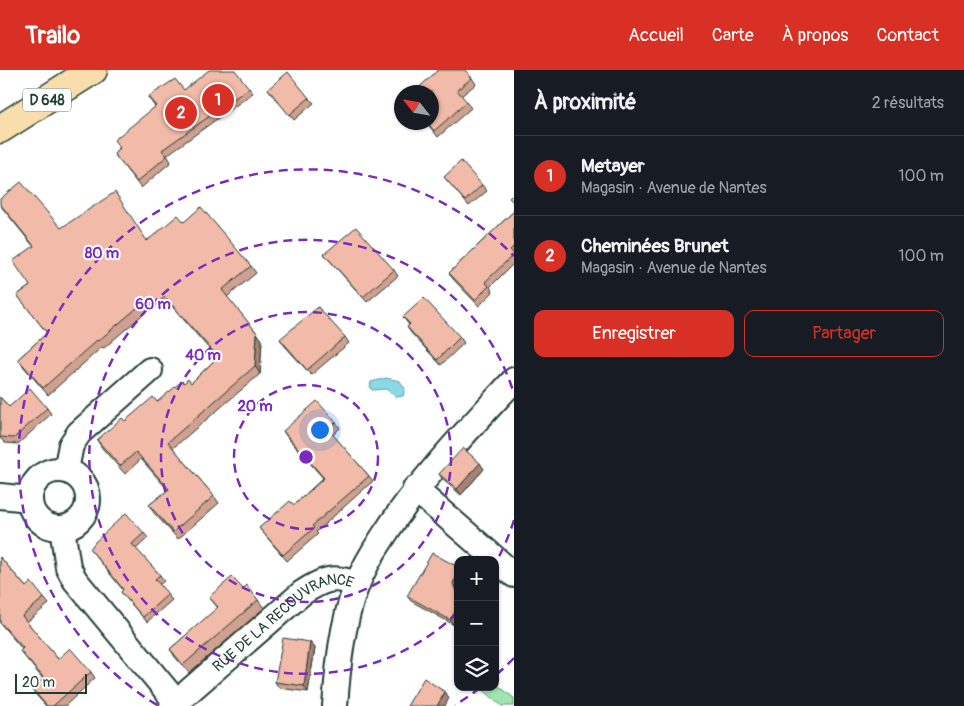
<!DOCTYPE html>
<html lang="fr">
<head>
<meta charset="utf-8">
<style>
  body { margin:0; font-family:Pangolin,sans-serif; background:#242831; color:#f1f3f6 }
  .controls { position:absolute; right:15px; bottom:15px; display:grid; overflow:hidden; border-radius:10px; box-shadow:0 1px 4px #0004 }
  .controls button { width:45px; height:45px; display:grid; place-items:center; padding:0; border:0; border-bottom:1px solid #363941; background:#171b24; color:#f1f3f6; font:25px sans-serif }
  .compass { position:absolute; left:394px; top:15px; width:45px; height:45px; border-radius:50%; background:#171b24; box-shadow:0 1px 4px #0004; rotate:301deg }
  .scale { position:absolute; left:15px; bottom:12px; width:72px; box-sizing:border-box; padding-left:5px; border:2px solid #1f3d34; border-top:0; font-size:14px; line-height:18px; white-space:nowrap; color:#1f3d34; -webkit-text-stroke:4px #fff; paint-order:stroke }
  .you { position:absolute; left:319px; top:359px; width:18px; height:18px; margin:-12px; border:4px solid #fff; border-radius:50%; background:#1a73e8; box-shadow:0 0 0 8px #1a73e833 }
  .badge { display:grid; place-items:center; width:32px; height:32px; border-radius:50%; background:#d93025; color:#fff; font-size:16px; font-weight:700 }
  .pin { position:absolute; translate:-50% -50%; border:2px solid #fff; box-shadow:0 1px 5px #0006 }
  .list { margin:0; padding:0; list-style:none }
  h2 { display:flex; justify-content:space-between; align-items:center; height:65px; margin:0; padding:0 20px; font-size:21px }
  h2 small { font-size:16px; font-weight:400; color:#9ea1a6 }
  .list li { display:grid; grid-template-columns:32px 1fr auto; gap:15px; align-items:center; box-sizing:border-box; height:80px; padding:0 20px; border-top:1px solid #363941 }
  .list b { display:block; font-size:19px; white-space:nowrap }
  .list p { margin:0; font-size:16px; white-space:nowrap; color:#9ea1a6 }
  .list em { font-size:16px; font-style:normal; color:#9ea1a6 }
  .actions { display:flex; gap:10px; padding:15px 20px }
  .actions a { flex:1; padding:11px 0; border:1px solid #d93025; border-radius:10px; text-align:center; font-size:18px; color:#d93025 }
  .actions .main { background:#d93025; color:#fff }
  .icon { flex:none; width:28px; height:28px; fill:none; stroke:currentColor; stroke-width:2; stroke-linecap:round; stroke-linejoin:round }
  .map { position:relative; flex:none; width:514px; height:636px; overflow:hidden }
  header { display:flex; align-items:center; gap:30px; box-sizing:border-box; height:70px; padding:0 25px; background:#d93025; color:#fff }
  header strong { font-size:24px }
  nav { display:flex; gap:28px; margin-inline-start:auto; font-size:18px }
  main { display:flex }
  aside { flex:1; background:#171b24 }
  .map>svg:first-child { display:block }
  .green { fill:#9ee5b2; stroke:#5e9173 }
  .water { fill:#8adae5; stroke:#5f9b9e }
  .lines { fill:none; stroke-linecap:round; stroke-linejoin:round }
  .minor-casing { stroke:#1f3d34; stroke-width:28 }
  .primary-casing { stroke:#1f3d34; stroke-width:31 }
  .minor { stroke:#fff; stroke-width:24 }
  .primary { stroke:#f9deab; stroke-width:28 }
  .wall { fill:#d0a090; stroke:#1f3d34 }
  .shaded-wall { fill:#a98276; stroke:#1f3d34 }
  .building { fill:#f2baa8; stroke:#1f3d34 }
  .ring { fill:none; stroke:#7b2cbf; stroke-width:2.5; stroke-dasharray:9 6 }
  .labels { text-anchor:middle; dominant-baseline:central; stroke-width:4; stroke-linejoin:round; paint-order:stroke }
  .shield { fill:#fff; stroke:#627771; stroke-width:1 }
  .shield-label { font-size:14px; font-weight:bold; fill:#1f3d34 }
  .street-label { font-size:15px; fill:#1f3d34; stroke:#fff }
  .centre { fill:#7b2cbf; stroke:#fff; stroke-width:2.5 }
  .ring-label { font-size:15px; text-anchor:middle; font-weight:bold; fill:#7b2cbf; stroke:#fff; stroke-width:4; stroke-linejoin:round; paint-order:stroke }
</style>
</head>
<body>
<header>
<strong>Trailo</strong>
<nav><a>Accueil</a><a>Carte</a><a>À propos</a><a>Contact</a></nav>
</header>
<main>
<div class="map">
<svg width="514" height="636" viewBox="0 0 514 636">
  <rect width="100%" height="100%" fill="#fff"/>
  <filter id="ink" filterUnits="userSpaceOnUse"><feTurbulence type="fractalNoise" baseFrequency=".02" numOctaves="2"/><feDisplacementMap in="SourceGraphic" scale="10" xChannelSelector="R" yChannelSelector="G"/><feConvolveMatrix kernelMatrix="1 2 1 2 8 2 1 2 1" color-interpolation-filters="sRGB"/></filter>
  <g filter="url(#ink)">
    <!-- green -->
    <path class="green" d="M495,613L514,628V636H502L480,617H495Z"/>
    <!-- water -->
    <path class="water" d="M386,308L400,311L405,319L403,326L396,327L386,319L372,320L370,318L371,312Z"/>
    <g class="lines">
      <defs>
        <g id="minor">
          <circle cx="59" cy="429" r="29"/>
          <path d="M66,400L71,375L79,363L150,300"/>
          <path d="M415,419L514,505"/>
          <path d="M0,426L30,429"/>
          <path d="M62,458L68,497L75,510L176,632"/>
          <path id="s1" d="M172,636L302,523C322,510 334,504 357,515"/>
          <path d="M335,636C338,596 342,554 356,517C363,499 373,482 383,467C420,409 468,360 514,310"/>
        </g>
        <path id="primary" d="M0,59L93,0"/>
      </defs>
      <!-- minor casing -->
      <use href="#minor" class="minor-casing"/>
      <!-- primary casing -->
      <use href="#primary" class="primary-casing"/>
      <!-- minor -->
      <use href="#minor" class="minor"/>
      <!-- primary -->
      <use href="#primary" class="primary"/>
    </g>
    <!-- wall -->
    <path class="wall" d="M472,8L476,14L461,26L471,38L438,67L426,52H432V22Z
      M249,18L253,23L167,85L171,92L141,118L114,84L119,78L155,37L148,27L184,20Z
      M268,19L309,28L314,33L294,50Z
      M444,107L482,115L487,121L469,136Z
      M0,135L61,158L147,170L184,152L251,196L256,203L227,227L257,263L262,270L260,304L173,378L214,426L219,433L178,469L154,443L149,435L168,420L141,389L125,404L102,378L97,370L125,351L157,332L184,313H191L217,288L170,234L161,241L155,234L104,278L102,277L48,325L23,296L18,289L47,263L17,225L30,216L34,177Z
      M514,141V193L490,217L493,222L479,236L453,209L449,203Z
      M324,184L394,200L398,206L367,232L329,190Z
      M403,247L460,267L464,273L441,295L411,263L407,257L409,255Z
      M345,267L349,273L311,305L284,275L280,269Z
      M0,327L9,337L47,338L51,344L18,374L5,373L0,368Z
      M336,352L340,358L333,365L369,406L373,411L316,462L318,464L287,491L259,458L294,435L323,408L287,367L283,361Z
      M484,399L461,425L443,410L439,404Z
      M144,463L148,468L136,479L160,505L164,511L159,515L172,530L147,552L125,527L121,522L123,520L90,479Z
      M0,487L26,517L44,528L49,534L27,552L58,589L91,602L95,608L65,636H46L36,625L32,619L43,609L20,581L22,579L0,553Z
      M458,497V517L457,519L454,555L411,531L407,526Z
      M243,519L258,530L264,538L189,603L175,587L170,579L218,538L209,527Z
      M310,572L315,578L308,622L279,618L275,612Z"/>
    <!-- shaded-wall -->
    <path class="shaded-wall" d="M257,263L262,270L260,304L255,296Z
      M480,393L484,399L461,425L457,419Z
      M458,504V517L457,519L458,522V528L453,513Z
      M458,537V549L454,555L450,550Z
      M310,572L315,578L308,622L304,616Z
      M445,622L449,628L445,636H437Z"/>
    <!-- building -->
    <path class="building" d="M209,0H235L249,18L162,80L167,86L137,112L114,84L120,78L114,70L156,36L148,27L175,9L184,20Z
      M438,0H465L472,8L457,20L467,32L434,61L427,52H432V22H414Z
      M288,2L309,28L289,45L268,19Z
      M461,91L482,115L465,131L444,107Z
      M21,112L61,158L115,122L147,171L178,145L184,152L201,137L251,196L222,220L257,263L255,296L168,372L214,426L173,462L149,435L169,419L136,382L120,396L97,370L122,348L125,351L153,327L157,332L182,311L184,313L188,309L191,313L218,287L165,227L156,234L150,227L98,271L97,270L43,318L18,289L47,263L17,225L30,216L13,191L34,176L0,134V129Z
      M514,123V133L509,128Z
      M514,141V176L510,180L514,184L485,212L489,216L475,230L449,203Z
      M356,157L394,200L363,227L324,184Z
      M424,228L460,267L437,290L407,257L410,254L403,247Z
      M318,237L345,267L307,300L280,269Z
      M30,318L47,338L14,368L0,367V327L9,337Z
      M317,331L336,352L328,359L369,406L312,456L314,458L283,485L259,458L290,431L294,435L324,408L283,361Z
      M463,378L480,393L457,419L439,404Z
      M126,443L144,463L132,474L160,505L155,509L168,524L143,547L121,522L123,519L90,479L95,472Z
      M432,483L458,497V504L453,513L458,528V537L450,550L407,526Z
      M0,487L26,517L31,512L44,528L22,546L58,589L70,578L91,602L53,636H47L32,619L44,608L20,581L23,578L0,552Z
      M232,507L243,519L247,515L258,530L183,595L170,579L218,537L209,527Z
      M283,568L310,572L304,616L275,612Z
      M424,608L445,622L437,636H407Z"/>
  </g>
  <!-- distance rings -->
  <g class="ring">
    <circle cx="306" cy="387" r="72"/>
    <circle cx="306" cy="387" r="145"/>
    <path d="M514 450A217 217 0 0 1 496 492M457 543A217 217 0 1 1 514 324"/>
    <path d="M514 588A289 289 0 0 1 496 605M480 618A289 289 0 0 1 455 635M157 635A289 289 0 1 1 514 186"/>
  </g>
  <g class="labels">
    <!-- shield labels -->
    <rect class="shield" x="23" y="18.5" width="48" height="23" rx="4"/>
    <g class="shield-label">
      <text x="47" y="30">D 648</text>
    </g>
    <!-- street labels -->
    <g class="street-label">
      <text stroke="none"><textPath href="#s1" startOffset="142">RUE DE LA RECOUVRANCE</textPath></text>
    </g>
  </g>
  <circle cx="306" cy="387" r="8" class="centre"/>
  <g class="ring-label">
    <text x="102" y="188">80 m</text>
    <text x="153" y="239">60 m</text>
    <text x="203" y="290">40 m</text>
    <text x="255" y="341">20 m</text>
  </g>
</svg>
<div class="controls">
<button>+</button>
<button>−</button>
<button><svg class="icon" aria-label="layers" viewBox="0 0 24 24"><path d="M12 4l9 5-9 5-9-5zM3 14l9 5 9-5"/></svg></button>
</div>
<svg class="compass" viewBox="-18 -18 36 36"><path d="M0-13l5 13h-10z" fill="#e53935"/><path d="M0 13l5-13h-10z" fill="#9ea1a6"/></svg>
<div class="scale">20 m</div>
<div class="you"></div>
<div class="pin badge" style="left:218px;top:30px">1</div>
<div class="pin badge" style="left:181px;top:43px">2</div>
</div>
<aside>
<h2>À proximité<small>2 résultats</small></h2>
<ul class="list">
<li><span class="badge">1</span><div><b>Metayer</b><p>Magasin · Avenue de Nantes</p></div><em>100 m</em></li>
<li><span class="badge">2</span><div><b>Cheminées Brunet</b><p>Magasin · Avenue de Nantes</p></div><em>100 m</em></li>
</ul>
<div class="actions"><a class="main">Enregistrer</a><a>Partager</a></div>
</aside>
</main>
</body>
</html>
